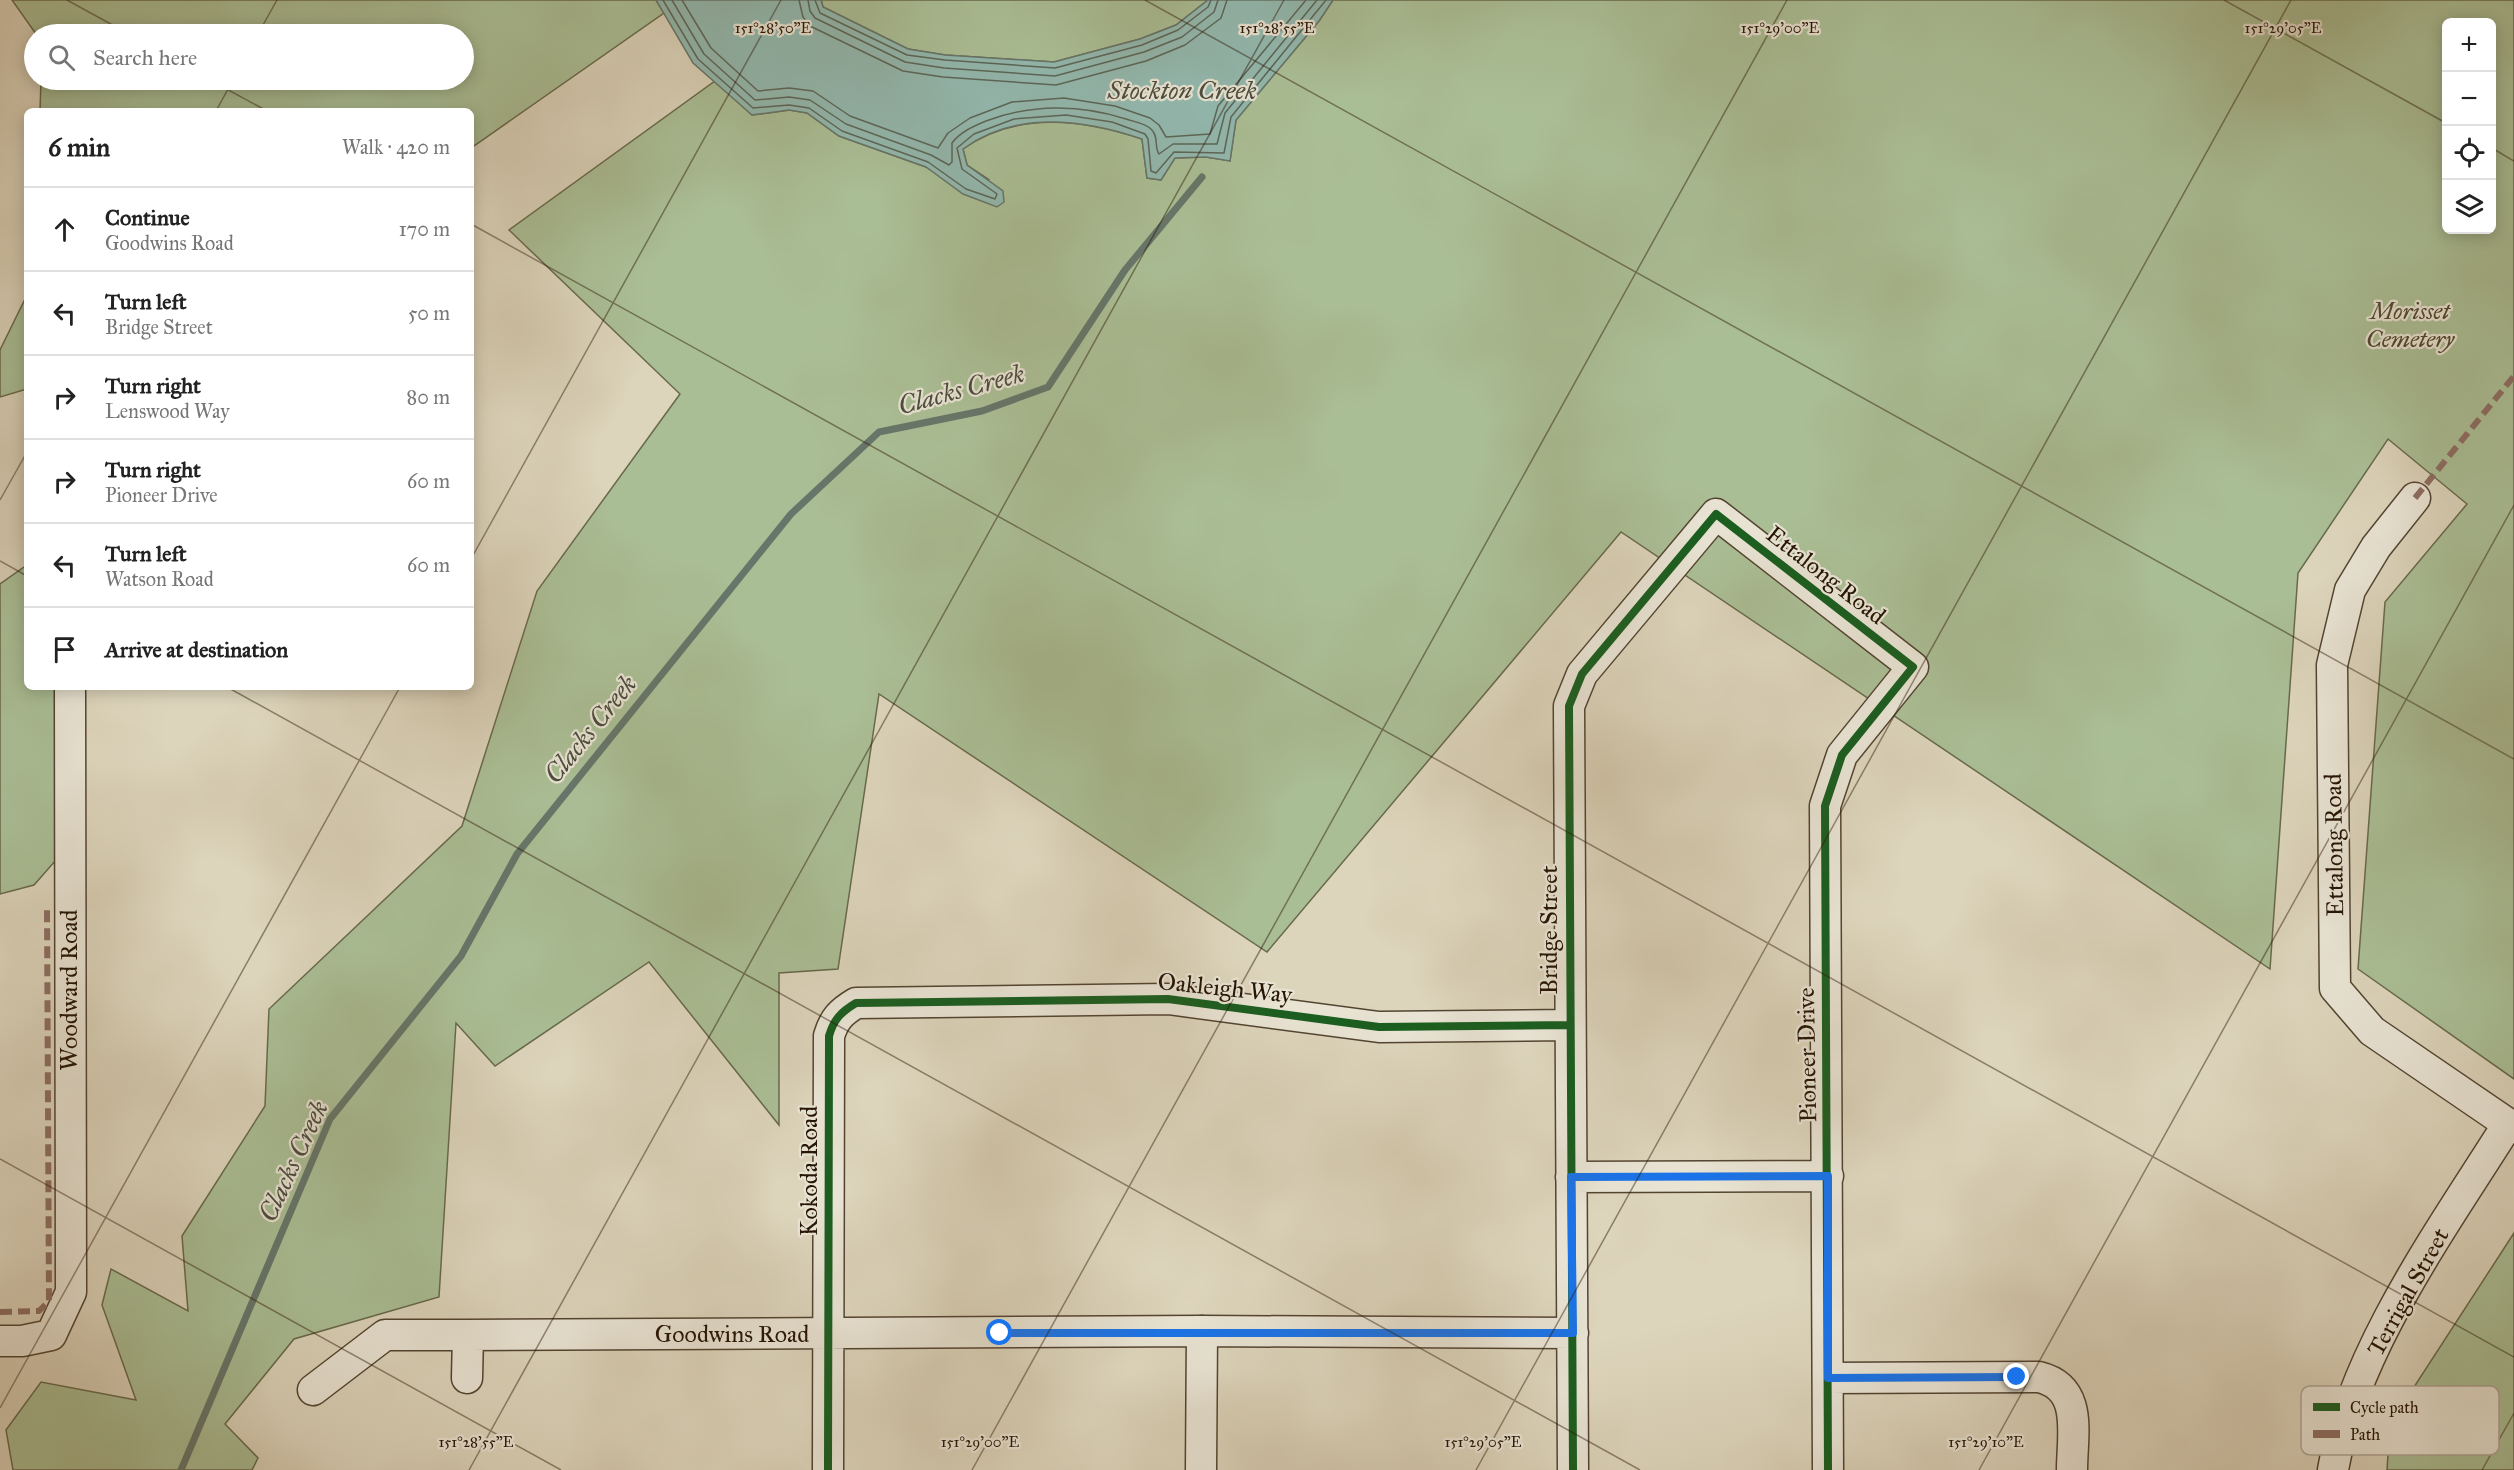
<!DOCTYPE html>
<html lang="en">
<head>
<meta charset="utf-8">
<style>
  body { margin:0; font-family:"IM FELL Great Primer",serif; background:#f2f2f2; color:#222 }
  .controls { position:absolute; right:18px; top:18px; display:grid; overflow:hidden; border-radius:9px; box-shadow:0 3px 15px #0003 }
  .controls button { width:54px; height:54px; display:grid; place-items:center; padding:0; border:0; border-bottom:2px solid #e0e0e0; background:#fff; color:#222; font:30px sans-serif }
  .stop { position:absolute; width:18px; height:18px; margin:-14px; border:4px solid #1a73e8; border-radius:50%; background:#fff }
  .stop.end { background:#1a73e8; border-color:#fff; box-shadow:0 2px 6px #0008 }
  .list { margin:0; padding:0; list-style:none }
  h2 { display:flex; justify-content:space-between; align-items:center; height:78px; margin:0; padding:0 24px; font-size:26px }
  h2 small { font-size:20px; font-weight:400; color:#767676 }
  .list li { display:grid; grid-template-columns:39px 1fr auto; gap:18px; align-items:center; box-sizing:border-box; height:84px; padding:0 24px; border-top:2px solid #e0e0e0 }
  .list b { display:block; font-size:22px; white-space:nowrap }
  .list p { margin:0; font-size:20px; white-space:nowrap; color:#767676 }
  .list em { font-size:20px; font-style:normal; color:#767676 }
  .icon { flex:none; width:33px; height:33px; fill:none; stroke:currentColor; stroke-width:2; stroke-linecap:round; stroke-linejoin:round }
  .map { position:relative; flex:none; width:2514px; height:1470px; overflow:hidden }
  .search { position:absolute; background:#fff; box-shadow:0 3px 15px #0003; left:24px; top:24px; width:450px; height:66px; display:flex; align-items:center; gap:15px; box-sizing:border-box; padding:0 21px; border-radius:33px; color:#767676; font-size:22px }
  .panel { position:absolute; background:#fff; box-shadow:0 3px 15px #0003; left:24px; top:108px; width:450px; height:582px; border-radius:9px }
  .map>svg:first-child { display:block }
  .green { fill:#aabe95; stroke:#68694c; stroke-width:1.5; fill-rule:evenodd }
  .water { fill:#92b8ae; stroke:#66766a; stroke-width:1.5 }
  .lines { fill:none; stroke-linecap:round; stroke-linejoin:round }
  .shore { stroke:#5c6658; stroke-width:1.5 }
  .stream { stroke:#66766a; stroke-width:7 }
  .minor-casing { stroke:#534431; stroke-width:33 }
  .minor { stroke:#e8e3d3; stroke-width:30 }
  .quiet { stroke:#8d6e63; stroke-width:6; stroke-dasharray:12 6; stroke-linecap:butt }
  .cycleway-casing { stroke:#e8e3d3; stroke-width:11 }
  .cycleway { stroke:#1b5e20; stroke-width:8 }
  .route { stroke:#1a73e8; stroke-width:8 }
  .ticks { fill:none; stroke:#251403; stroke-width:1.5; stroke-opacity:0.45 }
  .labels { text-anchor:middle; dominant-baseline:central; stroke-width:4.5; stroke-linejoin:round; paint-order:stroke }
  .park-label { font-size:24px; font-style:italic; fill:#4d472f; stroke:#e8e3d3 }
  .street-label { font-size:24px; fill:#251403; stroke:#e8e3d3 }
  .water-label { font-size:26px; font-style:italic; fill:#4b4d3f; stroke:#e8e3d3 }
  .key { fill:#e8e3d3; stroke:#aea595; stroke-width:1.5 }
  .key-label { font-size:16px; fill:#251403 }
  .ticks-label { font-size:15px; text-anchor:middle; fill:#251403; stroke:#e8e3d3; stroke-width:4.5; stroke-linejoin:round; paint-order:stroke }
</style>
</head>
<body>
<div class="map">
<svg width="2514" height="1470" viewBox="0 0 2514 1470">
  <rect width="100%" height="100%" fill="#dcd4bb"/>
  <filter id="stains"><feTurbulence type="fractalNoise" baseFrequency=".00333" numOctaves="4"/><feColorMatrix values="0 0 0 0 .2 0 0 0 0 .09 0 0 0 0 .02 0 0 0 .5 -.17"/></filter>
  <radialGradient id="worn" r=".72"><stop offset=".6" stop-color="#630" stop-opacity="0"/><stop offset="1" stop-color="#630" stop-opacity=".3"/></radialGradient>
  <!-- green -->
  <path class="green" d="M12,0H656L664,13L471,148V111H40L41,80H464V34H36Z
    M821,0H1208L1176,25L1140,39L1054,62L945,55L908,49L823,7Z
    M1333,0H2514V1079L2358,969L2385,602L2467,504L2388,439L2298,573L2270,969L1621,532L1267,952L879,694L838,969L779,973V1125L649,962L495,1066L456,1023L439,1297L294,1339L225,1424L258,1458L252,1470H13L6,1430L41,1382L136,1400L102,1305L111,1269L188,1311L182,1236L265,1106L269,1009L462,826L537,591L680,394L509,230L715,81L752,115L790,110L807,113L839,136L926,167L944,178L988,179L967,165L963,149C1017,111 1082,119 1142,139L1147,178L1161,180L1175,158L1206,157L1230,161L1236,120L1319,21ZM2446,22H2492V230H2446Z
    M27,295V389L0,397V350Z
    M27,565V687H59L56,860L34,885L0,894V584Z
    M2514,1233V1470H2387L2390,1424Z"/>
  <!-- water -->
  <path class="water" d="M656,0H821L823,7L908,49L945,55L1054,62L1140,39L1176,25L1208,0H1333L1319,21L1236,120L1230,161L1206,157L1175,158L1161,180L1147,178L1142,139C1083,119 1016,110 963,149L967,165L1003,191L1004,202L997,207L963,194L926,167L839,136L807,113L789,110L752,115L693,63Z"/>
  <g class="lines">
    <!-- shore -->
    <path class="shore" d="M663,0L698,59L753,108L789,105L809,108L842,131L928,162L966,189L995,199L997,194L962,169L957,148L974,134L1014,119L1066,115L1112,122L1145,134L1148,139L1151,171L1156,173L1174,152L1224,153L1231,117L1326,0
      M672,0L704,54L755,100L789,97L810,100L846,124L931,155L949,165L952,162V143C960,132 974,126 986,121C1031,104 1080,104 1126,119C1134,122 1145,123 1151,129C1159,136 1154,147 1159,154L1173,144H1217L1225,113L1317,0
      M682,0L711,48L758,91L789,88L813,91L850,116L938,148L948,133L970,118L1012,102L1064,98L1115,106L1150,118L1159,125L1166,137L1210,134L1218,106L1306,0
      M799,0L803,17L810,26L903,71L943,77L1056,85L1146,61L1185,45L1221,18L1227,0
      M808,0L810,11L815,18L905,62L944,68L1055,76L1144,52L1182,37L1214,12L1218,0
      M815,0L820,13L907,55L945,60L1055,68L1142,45L1178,30L1208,7L1211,0"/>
    <!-- stream -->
    <path class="stream" d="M181,1470L330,1119L461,956L517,854L791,514L879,432L982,411L1048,387L1125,270L1202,177"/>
    <defs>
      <path id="minor" d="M2415,498L2376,547L2350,590L2332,665L2335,988L2372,1031L2514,1128
        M1571,1177L1828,1176
        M0,1341H22L51,1335L71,1292L70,687
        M467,1378L468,1335L1202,1331L1573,1333
        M1828,1378L2039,1377C2084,1388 2072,1434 2072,1470
        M313,1390L385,1335H468
        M828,1470L829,1036C834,1019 841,1012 856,1003L1168,999L1379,1027L1569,1025
        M1201,1470L1202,1331
        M1573,1470L1569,706L1582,674L1716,514L1913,667L1842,755L1825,806L1828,1470
        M2333,1470C2353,1351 2444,1226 2508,1124"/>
    </defs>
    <!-- minor casing -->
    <use href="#minor" class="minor-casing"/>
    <!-- minor -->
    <use href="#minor" class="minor"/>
    <!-- quiet -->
    <path class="quiet" d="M2415,498L2514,376
      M0,1312L39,1311L49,1301L47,907"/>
    <defs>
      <path id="cycleway" d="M828,1470L829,1036C834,1019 841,1012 856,1003L1168,999L1379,1027L1569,1025
        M1573,1470L1569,706L1582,674L1716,514L1913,667L1842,755L1825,806L1828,1470"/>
    </defs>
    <!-- cycleway casing -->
    <use href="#cycleway" class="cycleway-casing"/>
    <!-- cycleway -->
    <use href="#cycleway" class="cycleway"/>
  </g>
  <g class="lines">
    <!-- route -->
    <path class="route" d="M1000,1333H1573L1571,1177L1828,1176V1378L2017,1377"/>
  </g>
  <!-- ticks -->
  <path class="ticks" d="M67,0L129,34M1145,0L2514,759M2224,0L2446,123M258,34L277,0M210,80L267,111M216,111L233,80M2492,148L2514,161M471,224L2514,1357M0,500L27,452M471,559L781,0M0,561L27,576M227,687L1640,1470M0,1159L561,1470M0,1408L400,687M469,1470L1284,0M972,1470L1787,0M1476,1470L2291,0M1979,1470L2514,505M2482,1470L2514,1413"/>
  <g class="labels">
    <!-- park labels -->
    <g class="park-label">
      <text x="2410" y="311">Morisset<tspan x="2410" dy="28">Cemetery</tspan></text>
    </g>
    <!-- street labels -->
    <g class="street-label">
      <text transform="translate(1826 575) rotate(38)">Ettalong Road</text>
      <text transform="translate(2334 845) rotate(-91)">Ettalong Road</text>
      <text transform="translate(1549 930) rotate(-90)">Bridge Street</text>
      <text transform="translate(1225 988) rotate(6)">Oakleigh Way</text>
      <text transform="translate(69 990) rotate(-90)">Woodward Road</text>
      <text transform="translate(1807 1055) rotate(-91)">Pioneer Drive</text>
      <text transform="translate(809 1171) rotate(-90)">Kokoda Road</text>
      <text transform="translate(2408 1292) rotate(-61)">Terrigal Street</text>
      <text x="732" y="1334">Goodwins Road</text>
    </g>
    <!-- water labels -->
    <g class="water-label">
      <text x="1182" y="90">Stockton Creek</text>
      <text transform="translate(961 389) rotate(-15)">Clacks Creek</text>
      <text transform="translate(590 729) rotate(-51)">Clacks Creek</text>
      <text transform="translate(293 1161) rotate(-65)">Clacks Creek</text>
    </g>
  </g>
  <!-- legend -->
  <rect x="2301" y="1386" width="198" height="69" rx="9" class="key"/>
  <rect x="2313" y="1403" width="27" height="8" fill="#1b5e20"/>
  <rect x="2313" y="1430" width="27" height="8" fill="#8d6e63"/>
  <g class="key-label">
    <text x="2350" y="1413">Cycle path</text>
    <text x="2350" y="1440">Path</text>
  </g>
  <g class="ticks-label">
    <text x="773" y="33">151°28'50"E</text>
    <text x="1277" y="33">151°28'55"E</text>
    <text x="1780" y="33">151°29'00"E</text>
    <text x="2283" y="33">151°29'05"E</text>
    <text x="476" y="1447">151°28'55"E</text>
    <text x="980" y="1447">151°29'00"E</text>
    <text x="1483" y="1447">151°29'05"E</text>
    <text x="1986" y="1447">151°29'10"E</text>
  </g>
  <rect width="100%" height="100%" filter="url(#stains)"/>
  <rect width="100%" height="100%" fill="url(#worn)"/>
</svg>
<div class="controls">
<button>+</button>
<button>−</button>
<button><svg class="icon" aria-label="locate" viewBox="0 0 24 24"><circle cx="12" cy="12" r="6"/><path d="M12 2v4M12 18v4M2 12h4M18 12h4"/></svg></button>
<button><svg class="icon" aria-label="layers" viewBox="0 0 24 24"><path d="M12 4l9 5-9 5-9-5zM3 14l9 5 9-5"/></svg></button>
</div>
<div class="stop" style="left:1000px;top:1333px"></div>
<div class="stop end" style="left:2017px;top:1377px"></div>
<div class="search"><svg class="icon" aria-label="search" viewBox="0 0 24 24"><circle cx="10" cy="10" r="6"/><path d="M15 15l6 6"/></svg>Search here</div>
<section class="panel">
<h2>6 min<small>Walk · 420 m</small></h2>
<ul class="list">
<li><svg class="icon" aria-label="ahead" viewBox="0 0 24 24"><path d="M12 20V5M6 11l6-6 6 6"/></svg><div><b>Continue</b><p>Goodwins Road</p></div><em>170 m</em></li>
<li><svg class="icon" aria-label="left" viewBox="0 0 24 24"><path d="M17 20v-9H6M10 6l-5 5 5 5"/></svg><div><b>Turn left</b><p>Bridge Street</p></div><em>50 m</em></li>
<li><svg class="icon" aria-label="right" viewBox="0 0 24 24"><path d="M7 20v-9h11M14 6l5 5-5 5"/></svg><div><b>Turn right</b><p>Lenswood Way</p></div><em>80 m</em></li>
<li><svg class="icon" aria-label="right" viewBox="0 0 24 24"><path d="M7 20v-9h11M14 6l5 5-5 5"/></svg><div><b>Turn right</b><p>Pioneer Drive</p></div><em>60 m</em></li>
<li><svg class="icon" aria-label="left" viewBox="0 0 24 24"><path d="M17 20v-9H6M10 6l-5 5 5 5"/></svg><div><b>Turn left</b><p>Watson Road</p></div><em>60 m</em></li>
<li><svg class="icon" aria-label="arrive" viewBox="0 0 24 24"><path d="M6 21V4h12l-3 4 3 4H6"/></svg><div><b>Arrive at destination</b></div></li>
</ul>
</section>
</div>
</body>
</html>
